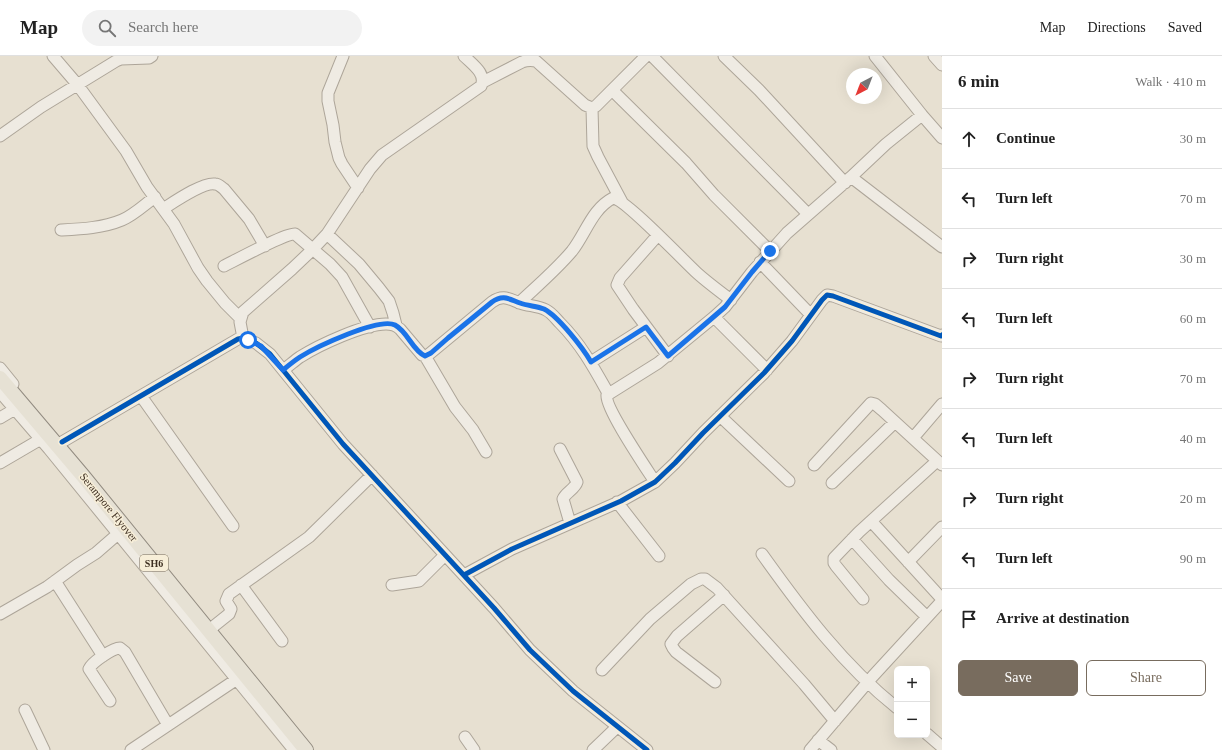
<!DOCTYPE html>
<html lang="en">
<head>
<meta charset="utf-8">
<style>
  body { margin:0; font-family:"Times New Roman",serif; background:#f2f2f2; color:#222 }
  .controls { position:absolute; right:12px; bottom:12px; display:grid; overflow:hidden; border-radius:6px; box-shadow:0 4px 16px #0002 }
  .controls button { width:36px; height:36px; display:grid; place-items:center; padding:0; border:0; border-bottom:1px solid #e0e0e0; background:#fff; color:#222; font:20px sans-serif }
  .compass { position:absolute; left:846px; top:12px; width:36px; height:36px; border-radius:50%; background:#fff; box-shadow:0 4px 16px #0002; rotate:222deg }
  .stop { position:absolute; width:12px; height:12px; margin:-9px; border:3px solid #1a73e8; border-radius:50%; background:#fff }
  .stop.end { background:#1a73e8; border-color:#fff; box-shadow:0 1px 4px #0008 }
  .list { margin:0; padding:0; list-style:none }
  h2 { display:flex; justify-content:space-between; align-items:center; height:52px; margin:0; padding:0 16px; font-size:17px }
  h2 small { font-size:13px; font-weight:400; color:#767676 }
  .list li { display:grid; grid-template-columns:26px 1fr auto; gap:12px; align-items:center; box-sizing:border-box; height:60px; padding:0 16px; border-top:1px solid #e0e0e0 }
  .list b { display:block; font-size:15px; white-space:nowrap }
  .list em { font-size:13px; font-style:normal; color:#767676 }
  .actions { display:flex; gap:8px; padding:12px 16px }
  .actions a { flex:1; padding:9px 0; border:1px solid #786c5e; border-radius:6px; text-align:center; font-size:14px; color:#786c5e }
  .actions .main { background:#786c5e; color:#fff }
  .icon { flex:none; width:22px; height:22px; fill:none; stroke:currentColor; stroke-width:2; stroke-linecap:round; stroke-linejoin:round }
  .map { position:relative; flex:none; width:942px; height:694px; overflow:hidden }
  header { display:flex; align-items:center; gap:24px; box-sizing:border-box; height:56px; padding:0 20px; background:#fff; border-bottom:1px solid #e0e0e0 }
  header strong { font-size:19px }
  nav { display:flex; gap:22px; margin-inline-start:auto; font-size:14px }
  .search { width:280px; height:36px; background:#f2f2f2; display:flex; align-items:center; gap:10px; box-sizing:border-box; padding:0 14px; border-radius:22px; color:#767676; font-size:15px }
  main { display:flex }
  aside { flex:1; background:#fff }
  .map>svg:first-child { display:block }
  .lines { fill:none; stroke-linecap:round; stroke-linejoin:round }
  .minor-casing { stroke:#ada599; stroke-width:13 }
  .major-casing { stroke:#928b80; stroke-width:16 }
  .minor { stroke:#efebe3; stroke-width:11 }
  .major { stroke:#e6e1d4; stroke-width:14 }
  .cycleway-casing { stroke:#f7eed8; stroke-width:8 }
  .cycleway { stroke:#0057b8; stroke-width:5 }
  .route { stroke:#1a73e8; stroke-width:5 }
  .labels { text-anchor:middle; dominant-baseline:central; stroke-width:3; stroke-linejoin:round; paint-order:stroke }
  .shield { fill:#f7eed8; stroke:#756857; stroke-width:1 }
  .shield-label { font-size:10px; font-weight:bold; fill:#3d2e20 }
  .street-label { font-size:11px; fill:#3d2e20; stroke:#f7eed8 }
</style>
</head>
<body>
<header>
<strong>Map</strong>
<div class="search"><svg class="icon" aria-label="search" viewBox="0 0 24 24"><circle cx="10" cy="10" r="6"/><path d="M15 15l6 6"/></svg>Search here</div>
<nav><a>Map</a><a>Directions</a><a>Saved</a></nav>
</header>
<main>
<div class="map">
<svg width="942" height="694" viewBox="0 0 942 694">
  <rect width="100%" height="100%" fill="#e7e0d1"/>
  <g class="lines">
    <defs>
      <path id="minor" d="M53,0L77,28L126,95L147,131L174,168L198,212L207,225L225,247L240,262
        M343,0L328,37V45L333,69L335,86L339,102L342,108L358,132
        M652,0L808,158
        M724,0L759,34L845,127
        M875,0L922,59L942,82
        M934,0L942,9
        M483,26L522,6C527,4 530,4 536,5L585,49L592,52L596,50L646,0
        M612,34L686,107L714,139L770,195
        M592,52L593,90L598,101L622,146
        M0,80L41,51L116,5L121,3L149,2L152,0
        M851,121L886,88L922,59
        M163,153C174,146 203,126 215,128C219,128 221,131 224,133L249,163L265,190
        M61,174C81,173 103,172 122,164C134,159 144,149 155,141
        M327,178L359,208L379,232L389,245L393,257L396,269
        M658,179L620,222L617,229L633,253L668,300
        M760,206L811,259
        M224,210C236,204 286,177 295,178L330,208L342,221L370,271
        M519,247C537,230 556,214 572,195C586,177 592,153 613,142C625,143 684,205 697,217C707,226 719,235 731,244
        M714,261L767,314
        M243,282L240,266L243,256L292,213L312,194L327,178L370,113L382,99L481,30C487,18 472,8 464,0
        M425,300L455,351L473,374L486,396
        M591,306L646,271
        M0,312L13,328
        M283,314C289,310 294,305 300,301C319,289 364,268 386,268C392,268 396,269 400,273L422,299L425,300L428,299L492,246C503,238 509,243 520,247C529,250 538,250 546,254C552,257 556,263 560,267C581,288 594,312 608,337
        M0,336L49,393L294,694
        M141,340L233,470
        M720,360L789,425
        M0,362L15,353
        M913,382L942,348
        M62,386L238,283L243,282L256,287L270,298L343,388L494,552L530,594L573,635L647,694
        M560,393L577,426C575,433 566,436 563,443L570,467
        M0,407L41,383
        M814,409L871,347L875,348L882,354L942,409
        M655,426C646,412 604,350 607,339L658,307L714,261L725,251L752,216L787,177L851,121L942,191
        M832,427L895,366
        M617,446L659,500
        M871,465L942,543
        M852,483L889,524L927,561
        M762,498C802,554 843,609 897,652
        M908,506L942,471
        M464,519L512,493L621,445L655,426L675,407L703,377L764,317L792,285L822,244L827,239L833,240L941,280L942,279
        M55,525L103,600
        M241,529L282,585
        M392,529L419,525L445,499
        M863,543L836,510L834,507V502L859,476L937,405
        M0,558L47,531L77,509L96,497L119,477
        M214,570L229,558L231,553L226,545L229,538L309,481L372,419
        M602,614L650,563L691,528L701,523H705L717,532L804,628L835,665
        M715,626L676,596L673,592L671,588L677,580L724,539
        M110,645L89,613C92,606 113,592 120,592L125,596L168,669
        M25,654L44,694
        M927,678L942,691
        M465,681L474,694
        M818,684L831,694
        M131,694L237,623
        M593,694L617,671
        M810,694L873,620L942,545"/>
      <path id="major" d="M0,322L83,420L306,694"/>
    </defs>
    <!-- minor casing -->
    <use href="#minor" class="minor-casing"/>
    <!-- major casing -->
    <use href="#major" class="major-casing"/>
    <!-- minor -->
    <use href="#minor" class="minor"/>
    <!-- major -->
    <use href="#major" class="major"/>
    <defs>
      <path id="cycleway" d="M62,386L238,283L243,282L256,287L270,298L343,388L494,552L530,594L573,635L647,694
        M464,519L512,493L621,445L655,426L675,407L703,377L764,317L792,285L822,244L827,239L833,240L941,280L942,279"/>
    </defs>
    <!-- cycleway casing -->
    <use href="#cycleway" class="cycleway-casing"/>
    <!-- cycleway -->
    <use href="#cycleway" class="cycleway"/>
  </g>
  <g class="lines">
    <!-- route -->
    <path class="route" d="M248,284L261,290L283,314C289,309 294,305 300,301C316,291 379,261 395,269C408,276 412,294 425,300L431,297L448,282L492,246C503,238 509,243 520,247C528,250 537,250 544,253C558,260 583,292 591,306L646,271L668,300L725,251L752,216L770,195"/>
  </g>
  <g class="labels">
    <!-- shield labels -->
    <rect class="shield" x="140" y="499" width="28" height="16" rx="3"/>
    <g class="shield-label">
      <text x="154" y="507">SH6</text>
    </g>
    <!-- street labels -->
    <g class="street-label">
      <text transform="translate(109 451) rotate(51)">Serampore Flyover</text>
    </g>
  </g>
</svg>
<div class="controls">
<button>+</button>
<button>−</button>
</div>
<svg class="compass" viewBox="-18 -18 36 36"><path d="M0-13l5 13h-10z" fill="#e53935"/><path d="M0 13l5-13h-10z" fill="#767676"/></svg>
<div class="stop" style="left:248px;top:284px"></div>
<div class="stop end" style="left:770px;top:195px"></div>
</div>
<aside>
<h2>6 min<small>Walk · 410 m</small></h2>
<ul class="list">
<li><svg class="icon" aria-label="ahead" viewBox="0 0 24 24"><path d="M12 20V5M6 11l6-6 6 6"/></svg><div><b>Continue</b></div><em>30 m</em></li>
<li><svg class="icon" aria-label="left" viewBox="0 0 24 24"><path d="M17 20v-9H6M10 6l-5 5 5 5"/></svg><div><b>Turn left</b></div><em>70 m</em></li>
<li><svg class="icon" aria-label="right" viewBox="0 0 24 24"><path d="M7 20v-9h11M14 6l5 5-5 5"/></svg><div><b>Turn right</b></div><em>30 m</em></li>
<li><svg class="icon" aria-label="left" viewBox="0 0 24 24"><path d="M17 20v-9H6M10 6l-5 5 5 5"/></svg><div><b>Turn left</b></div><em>60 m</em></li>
<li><svg class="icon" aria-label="right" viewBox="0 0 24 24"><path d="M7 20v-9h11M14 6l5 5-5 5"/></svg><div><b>Turn right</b></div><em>70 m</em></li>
<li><svg class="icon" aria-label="left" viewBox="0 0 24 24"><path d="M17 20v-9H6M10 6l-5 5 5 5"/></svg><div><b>Turn left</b></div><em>40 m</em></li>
<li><svg class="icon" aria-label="right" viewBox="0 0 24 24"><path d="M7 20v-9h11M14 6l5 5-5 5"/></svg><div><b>Turn right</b></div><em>20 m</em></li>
<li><svg class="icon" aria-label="left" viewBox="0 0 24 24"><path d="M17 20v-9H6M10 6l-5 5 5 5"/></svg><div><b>Turn left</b></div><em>90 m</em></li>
<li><svg class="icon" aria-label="arrive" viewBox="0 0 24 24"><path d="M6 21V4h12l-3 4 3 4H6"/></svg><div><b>Arrive at destination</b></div></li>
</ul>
<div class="actions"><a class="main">Save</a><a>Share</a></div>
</aside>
</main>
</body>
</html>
